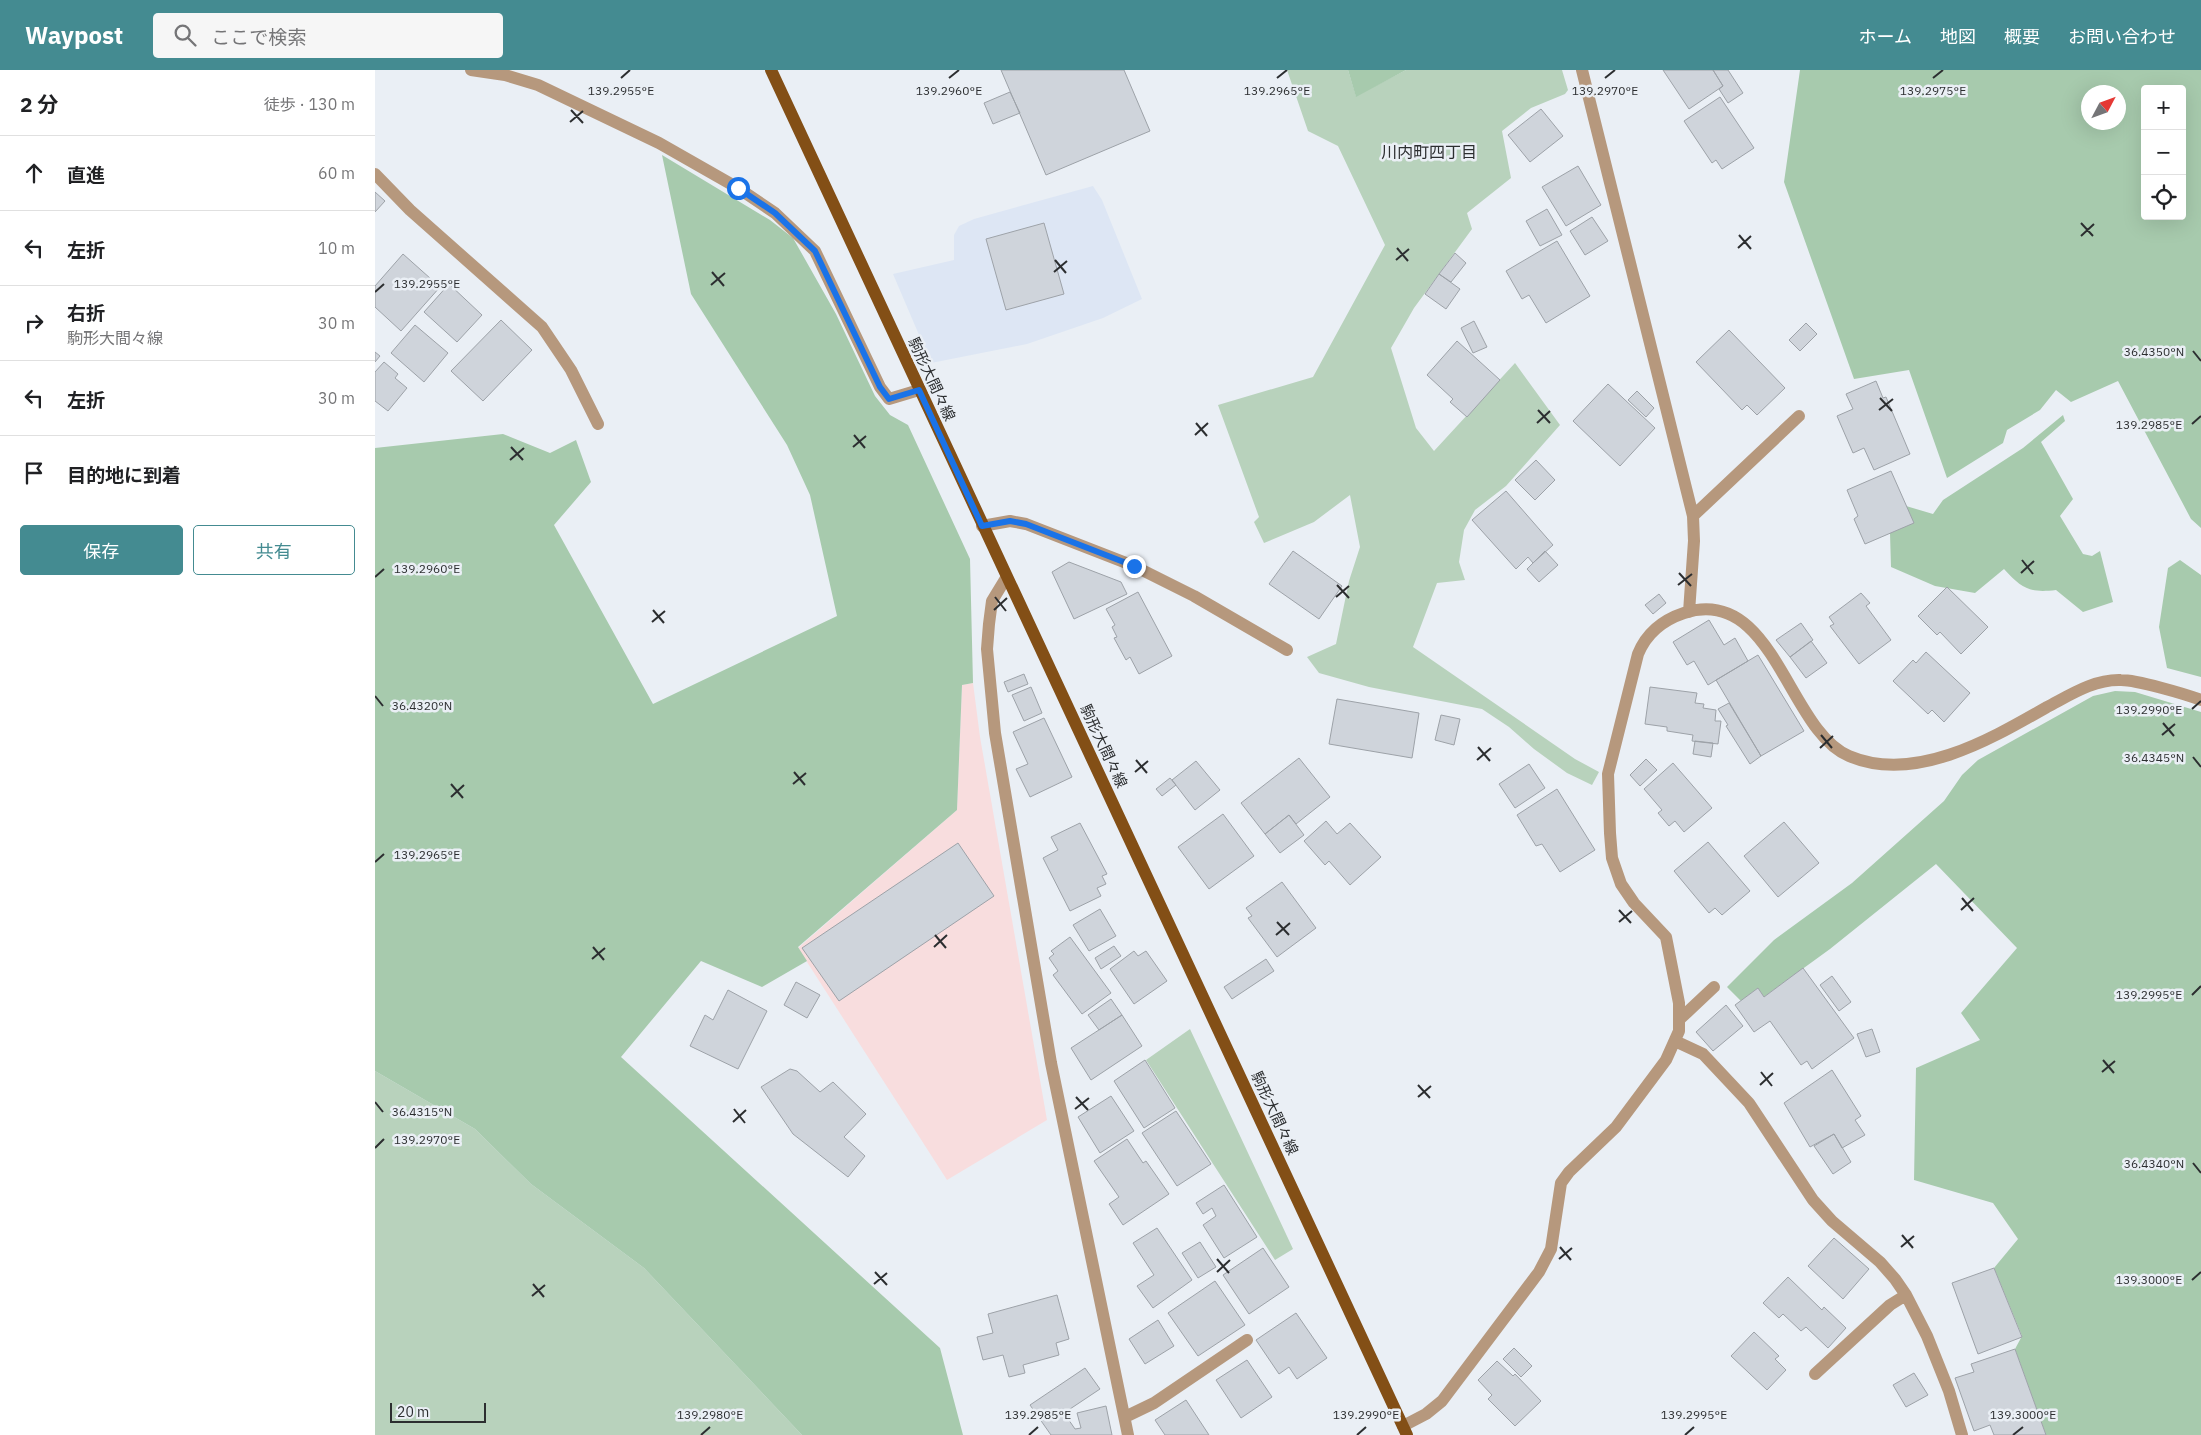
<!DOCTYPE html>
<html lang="ja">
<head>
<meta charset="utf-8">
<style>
  body { margin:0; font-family:"IBM Plex Sans","Noto Sans JP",sans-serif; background:#f6f6f6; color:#202124 }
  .controls { position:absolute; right:15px; top:15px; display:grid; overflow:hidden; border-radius:5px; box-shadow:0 5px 20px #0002 }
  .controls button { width:45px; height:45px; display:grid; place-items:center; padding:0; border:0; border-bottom:1px solid #e0e0e0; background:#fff; color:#202124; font:25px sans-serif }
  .compass { position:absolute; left:1706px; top:15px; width:45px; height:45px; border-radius:50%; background:#fff; box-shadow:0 5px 20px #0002; rotate:49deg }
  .scale { position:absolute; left:15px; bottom:12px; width:96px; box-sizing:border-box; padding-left:5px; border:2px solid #2c2e30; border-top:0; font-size:14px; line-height:18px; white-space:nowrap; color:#2c2e30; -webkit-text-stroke:4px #eaeff5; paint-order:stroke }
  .stop { position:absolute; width:15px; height:15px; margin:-11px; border:4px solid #1a73e8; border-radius:50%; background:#fff }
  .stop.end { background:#1a73e8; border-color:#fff; box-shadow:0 1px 5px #0008 }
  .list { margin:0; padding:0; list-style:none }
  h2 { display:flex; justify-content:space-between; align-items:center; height:65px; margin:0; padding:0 20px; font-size:21px }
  h2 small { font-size:16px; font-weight:400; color:#757577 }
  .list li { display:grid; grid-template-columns:32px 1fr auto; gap:15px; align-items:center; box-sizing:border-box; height:75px; padding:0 20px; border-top:1px solid #e0e0e0 }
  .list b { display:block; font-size:19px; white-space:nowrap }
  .list p { margin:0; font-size:16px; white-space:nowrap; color:#757577 }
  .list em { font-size:16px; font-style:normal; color:#757577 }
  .actions { display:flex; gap:10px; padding:15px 20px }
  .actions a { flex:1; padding:11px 0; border:1px solid #448b91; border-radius:5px; text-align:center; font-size:18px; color:#448b91 }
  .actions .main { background:#448b91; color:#fff }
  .icon { flex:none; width:28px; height:28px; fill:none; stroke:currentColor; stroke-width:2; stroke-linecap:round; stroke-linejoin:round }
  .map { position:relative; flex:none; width:1826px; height:1365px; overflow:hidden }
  header { display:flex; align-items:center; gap:30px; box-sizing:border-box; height:70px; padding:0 25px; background:#448b91; color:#fff }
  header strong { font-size:24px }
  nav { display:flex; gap:28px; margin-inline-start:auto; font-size:18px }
  .search { width:350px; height:45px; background:#f6f6f6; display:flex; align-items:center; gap:12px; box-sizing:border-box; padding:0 18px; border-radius:5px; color:#757577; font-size:19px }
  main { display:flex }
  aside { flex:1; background:#fff }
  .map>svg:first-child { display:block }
  .built { fill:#dde6f4 }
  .industrial { fill:#f8ddde }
  .green { fill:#b8d2bc }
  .forest { fill:#a7caad; fill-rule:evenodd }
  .building { fill:#cfd4db; stroke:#9da2a8 }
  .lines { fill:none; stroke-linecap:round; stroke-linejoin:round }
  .minor { stroke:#b6987d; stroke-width:12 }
  .major { stroke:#834f16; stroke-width:12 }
  .route { stroke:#1a73e8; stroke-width:6 }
  .ticks { fill:none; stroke:#2c2e30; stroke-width:2 }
  .labels { text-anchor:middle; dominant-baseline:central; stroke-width:5; stroke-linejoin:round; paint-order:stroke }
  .street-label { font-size:15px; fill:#2c2e30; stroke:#eaeff5 }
  .neighbourhood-label { font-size:16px; fill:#2c2e30; stroke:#eaeff5 }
  .ticks-label { font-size:12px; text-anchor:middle; fill:#2c2e30; stroke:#eaeff5; stroke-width:5; stroke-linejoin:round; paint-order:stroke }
</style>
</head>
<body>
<header>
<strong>Waypost</strong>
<div class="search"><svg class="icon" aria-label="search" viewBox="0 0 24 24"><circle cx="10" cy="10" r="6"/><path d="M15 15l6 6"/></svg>ここで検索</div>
<nav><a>ホーム</a><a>地図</a><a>概要</a><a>お問い合わせ</a></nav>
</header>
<main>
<aside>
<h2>2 分<small>徒歩 · 130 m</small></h2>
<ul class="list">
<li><svg class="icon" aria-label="ahead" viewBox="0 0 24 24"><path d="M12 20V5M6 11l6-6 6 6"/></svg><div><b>直進</b></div><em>60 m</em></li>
<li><svg class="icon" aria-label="left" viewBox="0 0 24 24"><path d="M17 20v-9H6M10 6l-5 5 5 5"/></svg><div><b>左折</b></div><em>10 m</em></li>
<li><svg class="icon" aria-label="right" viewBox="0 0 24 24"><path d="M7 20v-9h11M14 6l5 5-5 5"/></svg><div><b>右折</b><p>駒形大間々線</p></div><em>30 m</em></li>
<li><svg class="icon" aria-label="left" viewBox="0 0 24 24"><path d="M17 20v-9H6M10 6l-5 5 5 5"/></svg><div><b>左折</b></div><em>30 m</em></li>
<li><svg class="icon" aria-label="arrive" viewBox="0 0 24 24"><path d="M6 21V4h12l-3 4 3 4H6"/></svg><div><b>目的地に到着</b></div></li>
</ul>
<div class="actions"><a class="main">保存</a><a>共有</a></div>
</aside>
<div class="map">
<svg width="1826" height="1365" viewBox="0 0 1826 1365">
  <rect width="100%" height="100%" fill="#eaeff5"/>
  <!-- built -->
  <path class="built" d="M718,116L727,130L767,229L728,248L652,274L556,293L518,204L579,190V165L584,156L599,149Z"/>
  <!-- industrial -->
  <path class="industrial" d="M598,613L605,667L672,1050L572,1110L423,878L582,740L587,615Z"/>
  <!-- green -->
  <path class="green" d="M912,0H973L981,26L1031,0H1187L1193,20L1190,24L1156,38L1127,61L1136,108L1092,143L1097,159L1039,238L1016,278L1041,358L1059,381L1140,293L1185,355L1131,416L1100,440L1089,460L1084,492L1090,510L1062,513L1038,577L1200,689L1224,702L1217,715L1192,703L1159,679L1134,657L1107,639L994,617L944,603L932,587L961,574L974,511L985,477L975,425L939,452L889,473L879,452L884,447L843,335L938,307L1010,175L963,76L933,61Z
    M815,959L918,1179L900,1190L771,990Z
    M0,1001L100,1059L156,1114L269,1198L427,1365H0Z"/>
  <!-- forest -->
  <path class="forest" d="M973,0H1031L981,27Z
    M1425,0H1826V458L1816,449L1743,311L1696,332L1681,320L1665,340L1632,360L1628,373L1572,408L1534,300L1479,309L1409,112ZM1770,19H1807V146H1770ZM1714,22H1744V52H1714Z
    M287,85L395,150L418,168L461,244L500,326L515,345L533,355L595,489L598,613L587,615L582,740L423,877L432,891L387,917L326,891L246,987L565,1278L588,1365H427L269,1198L156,1114L100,1059L0,1001V378L128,364L175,383L201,370L216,412L179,455L278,634L462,546L435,425L412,375L316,224Z
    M1688,345L1690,351L1666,372L1698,429L1685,446L1708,484L1717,486L1725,481L1738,532L1708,542L1681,520C1655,523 1647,519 1629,499L1600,523L1560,516L1516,497L1515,463L1531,436L1558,444L1568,430L1648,378Z
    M1805,490L1826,505V607L1792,598L1784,557L1793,498Z
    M1740,621L1760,622L1826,642V1365H1671L1640,1279L1647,1266L1619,1198L1643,1169L1618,1133L1539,1110L1541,998L1605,970L1586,943L1642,878L1561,794L1455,879L1389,927L1383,918L1366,931L1352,917L1399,870L1477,813L1569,731L1587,705L1603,690L1718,626Z"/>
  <!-- building -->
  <path class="building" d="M626,0H749L775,61L671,105Z
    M1288,0H1338L1348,16L1314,39Z
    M1338,0H1353L1368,23L1353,33L1344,19L1348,16Z
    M635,22L645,43L618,54L609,33Z
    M1345,27L1379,78L1347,99L1341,90L1337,93L1309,51Z
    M1166,39L1188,66L1155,92L1133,65Z
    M1203,96L1226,135L1191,156L1167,117Z
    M0,122L10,131L0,142Z
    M1172,139L1187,165L1165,176L1151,151Z
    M1217,147L1233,171L1210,185L1195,161Z
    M669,153L689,224L631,240L611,169Z
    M1182,171L1215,226L1171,253L1154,225L1147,229L1131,201Z
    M1080,183L1091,193L1076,212L1064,204Z
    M28,184L65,217L26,261L0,237V216Z
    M1064,204L1085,219L1071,239L1050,224Z
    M74,214L107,245L82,272L49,242Z
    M126,250L157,280L108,331L76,301Z
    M1099,251L1112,277L1098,283L1086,258Z
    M1431,253L1442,264L1425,281L1414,270Z
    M40,255L73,283L49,312L16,283Z
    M1354,260L1410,318L1382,345L1372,335L1367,340L1321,292Z
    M1082,271L1125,310L1092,347L1075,332L1078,329L1052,305Z
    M0,282L5,286L0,292Z
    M9,292L23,304L20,308L32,318L13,341L0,331V302Z
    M1501,311L1508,328L1511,327L1535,384L1499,400L1489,378L1478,383L1462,346L1478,339L1471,324Z
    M1233,314L1280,358L1245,396L1198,351Z
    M1262,321L1279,338L1271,347L1253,330Z
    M1161,390L1180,410L1160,430L1140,410Z
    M1516,401L1539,453L1490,474L1479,449L1483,446L1472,420Z
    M1131,421L1178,475L1158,493L1153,487L1141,499L1097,450Z
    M918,481L967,516L944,549L894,514Z
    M1170,481L1183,495L1164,512L1152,499Z
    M694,492L746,512L752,524L699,549L677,502Z
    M1572,517L1613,557L1586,584L1565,562L1562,565L1543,546Z
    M763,522L797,586L764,604L755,587L751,590L739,568L742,567L737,557L740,555L731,539Z
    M1486,523L1495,533L1491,536L1516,570L1484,594L1455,556L1459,554L1454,547Z
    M1284,524L1291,533L1278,544L1270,535Z
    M1334,550L1349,575L1360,568L1373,591L1333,615L1319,591L1312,595L1298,572Z
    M1426,553L1438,570L1415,587L1401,570Z
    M1436,571L1452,593L1431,608L1415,587Z
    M1551,582L1595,623L1569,652L1557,640L1553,644L1518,611L1538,590L1541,593Z
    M1383,585L1429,661L1386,686L1341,610Z
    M649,604L653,614L633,622L629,612Z
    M656,617L667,643L649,651L637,625Z
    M1275,617L1322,623L1320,633L1329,634L1328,638L1341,640L1340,651H1346L1343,674L1317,671L1318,665L1292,661V657L1270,654Z
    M962,629L1044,643L1037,688L954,674Z
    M1354,633L1386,686L1375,694L1351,656L1353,655L1343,639Z
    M1066,645L1085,649L1079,675L1060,670Z
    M669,648L697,707L655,727L641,699L653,694L638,662Z
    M1320,671L1338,673L1336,687L1318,684Z
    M924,688L955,727L921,754L914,745L890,764L866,733Z
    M1271,689L1282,700L1265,716L1255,705Z
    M821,691L845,720L820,740L797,710Z
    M1298,693L1337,738L1309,762L1300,751L1294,756L1283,743L1287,740L1269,719Z
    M1154,694L1170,718L1140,738L1124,714Z
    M795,708L801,715L787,726L781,719Z
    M1182,719L1220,780L1185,802L1167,774L1161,776L1142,745Z
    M848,744L879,786L834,819L803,777Z
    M914,745L929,765L905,783L890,764Z
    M951,751L962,764L975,753L1006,787L975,815L954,791L950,795L929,771Z
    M1409,752L1444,793L1403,827L1369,786Z
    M705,753L732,804L727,806L731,814L722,818L726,826L695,841L668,788L683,780L676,767Z
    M1333,772L1375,821L1347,845L1340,838L1334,843L1299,801Z
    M583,773L619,826L464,931L427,878Z
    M907,812L941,858L902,887L873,848L877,846L871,838Z
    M725,839L741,866L714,881L698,855Z
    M695,867L736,923L707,944L678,905L683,901L674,888L679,884L676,881Z
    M739,876L746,886L726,899L720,888Z
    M759,881L763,886L771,881L792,911L759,934L735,899Z
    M891,889L899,901L857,929L849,917Z
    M1428,898L1479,968L1437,999L1432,991L1426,995L1395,951L1379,962L1360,935L1383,918L1389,927Z
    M1457,906L1476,932L1464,941L1445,915Z
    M421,912L445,925L432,948L409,935Z
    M353,920L392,941L363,999L315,976L330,945L338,950Z
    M736,929L747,945L724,960L713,945Z
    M1351,935L1368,956L1338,981L1321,962Z
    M747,945L767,976L716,1010L696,978Z
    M1497,959L1505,982L1491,987L1482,964Z
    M770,990L800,1038L769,1058L739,1011Z
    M415,999L422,1001L445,1022L458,1012L491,1044L469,1067L490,1086L473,1107L418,1064L386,1017Z
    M1457,1000L1486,1046L1480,1050L1490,1065L1467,1078L1459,1064L1435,1077L1409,1033Z
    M736,1026L759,1061L725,1083L703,1047Z
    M801,1041L836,1094L802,1116L767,1063Z
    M1459,1064L1476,1092L1458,1104L1439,1076Z
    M752,1069L768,1093L771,1091L794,1124L748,1155L734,1134L744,1127L719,1091Z
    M849,1115L882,1167L849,1188L828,1155L841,1146L837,1138L828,1144L821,1133Z
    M782,1158L817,1210L778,1238L762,1216L779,1205L758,1173Z
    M1459,1168L1494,1199L1468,1229L1433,1196Z
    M825,1172L841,1197L823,1208L807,1183Z
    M888,1178L914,1217L874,1244L848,1205Z
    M1619,1198L1647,1267L1603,1284L1577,1213Z
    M1413,1207L1447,1240L1449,1237L1471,1258L1453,1278L1431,1257L1426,1261L1408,1244L1404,1248L1388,1233Z
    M840,1211L870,1255L823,1286L793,1243Z
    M682,1225L694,1269L681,1273L684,1285L648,1295L650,1303L634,1307L628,1285L608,1290L602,1267L618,1263L613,1244Z
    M921,1243L952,1288L922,1309L914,1297L904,1304L881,1270Z
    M783,1250L799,1276L770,1294L754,1269Z
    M1379,1262L1404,1286L1400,1289L1411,1300L1392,1320L1356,1286Z
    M1139,1278L1157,1296L1146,1307L1128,1289Z
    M1640,1279L1671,1365H1619L1615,1355L1599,1361L1580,1308L1599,1302L1596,1294Z
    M872,1290L897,1327L866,1348L841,1310Z
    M1122,1291L1138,1306L1140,1304L1166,1331L1140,1356L1113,1329L1117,1325L1103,1310Z
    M710,1298L725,1319L689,1343L700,1359L706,1358L702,1343L731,1336L737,1365H676L655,1335Z
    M1539,1303L1553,1325L1531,1337L1518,1315Z
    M811,1330L834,1365H790L780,1350Z"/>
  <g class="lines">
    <!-- minor -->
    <path class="minor" d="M96,0L130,5L163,15L284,73L363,118L400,143L440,181L505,317L514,329L544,320
      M1207,0L1318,446L1319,471L1314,542
      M0,104L35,140L167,257L196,300L223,354
      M1318,446L1424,346
      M607,456L635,451L651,454L759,496L819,526L912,580
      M631,508L617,531L614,554L612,579L620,663L676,993L753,1365
      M1306,948L1339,917
      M1300,971L1328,984L1374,1033L1438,1130L1457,1151L1505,1192L1520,1209L1531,1225L1552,1266L1574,1321L1587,1365
      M1440,1304L1515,1235L1531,1225
      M750,1347L779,1333L872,1270
      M1028,1356L1051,1344L1067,1331L1164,1202L1176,1179L1186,1113L1194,1102L1241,1057L1291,990L1304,961V933L1291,867L1259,833L1246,814L1237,788L1235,763L1233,704L1263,584C1272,562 1288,550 1309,543C1399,514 1413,661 1474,686C1540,714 1616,669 1672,637C1695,625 1719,609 1746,610C1762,610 1810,624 1826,630"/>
    <!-- major -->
    <path class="major" d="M396,0L1032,1365"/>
  </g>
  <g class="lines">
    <!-- route -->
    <path class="route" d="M363,118L400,143L440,181L505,317L514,329L544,320L607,456L635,451L651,454L759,496"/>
  </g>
  <!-- ticks -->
  <path class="ticks" d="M246,8L255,0M574,8L584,0M902,8L912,0M1230,8L1240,0M1558,8L1568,0M196,40L208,53M195,52L208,41M1706,153L1718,166M1364,165L1376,179M1706,166L1719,154M1022,178L1033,191M1363,178L1376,166M680,190L691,203M1021,190L1034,179M337,202L349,216M679,202L692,191M336,215L350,203M0,222L9,214M1818,281L1826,291M1505,328L1517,341M1163,340L1175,353M1504,340L1518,329M821,353L832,366M1162,353L1175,341M1817,354L1826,346M479,365L490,378M820,365L833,353M136,377L148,390M478,377L491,366M135,390L149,378M1647,490L1658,504M1304,503L1316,516M1646,503L1659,491M0,507L9,499M962,515L974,528M1303,515L1317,504M620,527L631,541M961,527L974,516M278,540L289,553M619,540L632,528M277,552L290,541M0,626L8,636M1817,639L1826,631M1788,653L1799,666M1446,665L1457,678M1787,665L1800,654M1103,677L1115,691M1445,678L1458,666M1818,687L1826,697M761,690L772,703M1102,690L1116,678M419,702L430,715M760,702L773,691M76,714L88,728M418,714L431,703M76,727L89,715M0,792L9,784M1587,828L1598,841M1244,840L1256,853M1586,840L1599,828M902,852L914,865M1244,852L1257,841M560,865L571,878M901,865L915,853M218,877L229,890M559,877L572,865M217,889L230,878M1817,925L1826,916M1728,990L1739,1003M1386,1002L1397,1016M1727,1002L1740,991M1043,1015L1055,1028M1385,1015L1398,1003M701,1027L713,1040M1043,1027L1056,1016M0,1032L8,1042M359,1039L370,1053M700,1039L714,1028M358,1052L371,1040M0,1078L9,1069M1818,1093L1826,1103M1527,1165L1538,1178M1185,1177L1196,1190M1526,1177L1539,1166M842,1189L854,1203M1184,1189L1197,1178M500,1202L512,1215M842,1202L855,1190M1817,1210L1826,1202M158,1214L169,1227M499,1214L512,1203M157,1226L170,1215M326,1365L335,1357M654,1365L663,1357M982,1365L991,1357M1310,1365L1319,1357M1638,1365L1648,1357"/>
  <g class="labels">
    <!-- street labels -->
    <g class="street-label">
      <text transform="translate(557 309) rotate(65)">駒形大間々線</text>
      <text transform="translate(729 676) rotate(65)">駒形大間々線</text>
      <text transform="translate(900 1043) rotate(65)">駒形大間々線</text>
    </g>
    <!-- neighbourhood labels -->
    <g class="neighbourhood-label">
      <text x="1054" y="82">川内町四丁目</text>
    </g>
  </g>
  <g class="ticks-label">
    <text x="246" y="25">139.2955°E</text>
    <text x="574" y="25">139.2960°E</text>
    <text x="902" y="25">139.2965°E</text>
    <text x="1230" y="25">139.2970°E</text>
    <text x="1558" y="25">139.2975°E</text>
    <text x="52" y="218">139.2955°E</text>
    <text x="1779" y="286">36.4350°N</text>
    <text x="1774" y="359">139.2985°E</text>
    <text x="52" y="503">139.2960°E</text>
    <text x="47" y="640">36.4320°N</text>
    <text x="1774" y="644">139.2990°E</text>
    <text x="1779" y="692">36.4345°N</text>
    <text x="52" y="789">139.2965°E</text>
    <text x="1774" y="929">139.2995°E</text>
    <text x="47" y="1046">36.4315°N</text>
    <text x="52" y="1074">139.2970°E</text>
    <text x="1779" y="1098">36.4340°N</text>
    <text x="1774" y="1214">139.3000°E</text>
    <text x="335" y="1349">139.2980°E</text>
    <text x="663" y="1349">139.2985°E</text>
    <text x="991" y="1349">139.2990°E</text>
    <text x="1319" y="1349">139.2995°E</text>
    <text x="1648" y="1349">139.3000°E</text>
  </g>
</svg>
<div class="controls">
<button>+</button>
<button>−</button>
<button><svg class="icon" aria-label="locate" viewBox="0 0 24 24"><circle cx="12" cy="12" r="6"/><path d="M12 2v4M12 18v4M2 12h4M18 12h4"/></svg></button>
</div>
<svg class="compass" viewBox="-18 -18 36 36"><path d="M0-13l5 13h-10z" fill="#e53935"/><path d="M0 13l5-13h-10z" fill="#757577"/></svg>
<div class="scale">20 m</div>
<div class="stop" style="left:363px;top:118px"></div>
<div class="stop end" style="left:759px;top:496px"></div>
</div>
</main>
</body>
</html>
